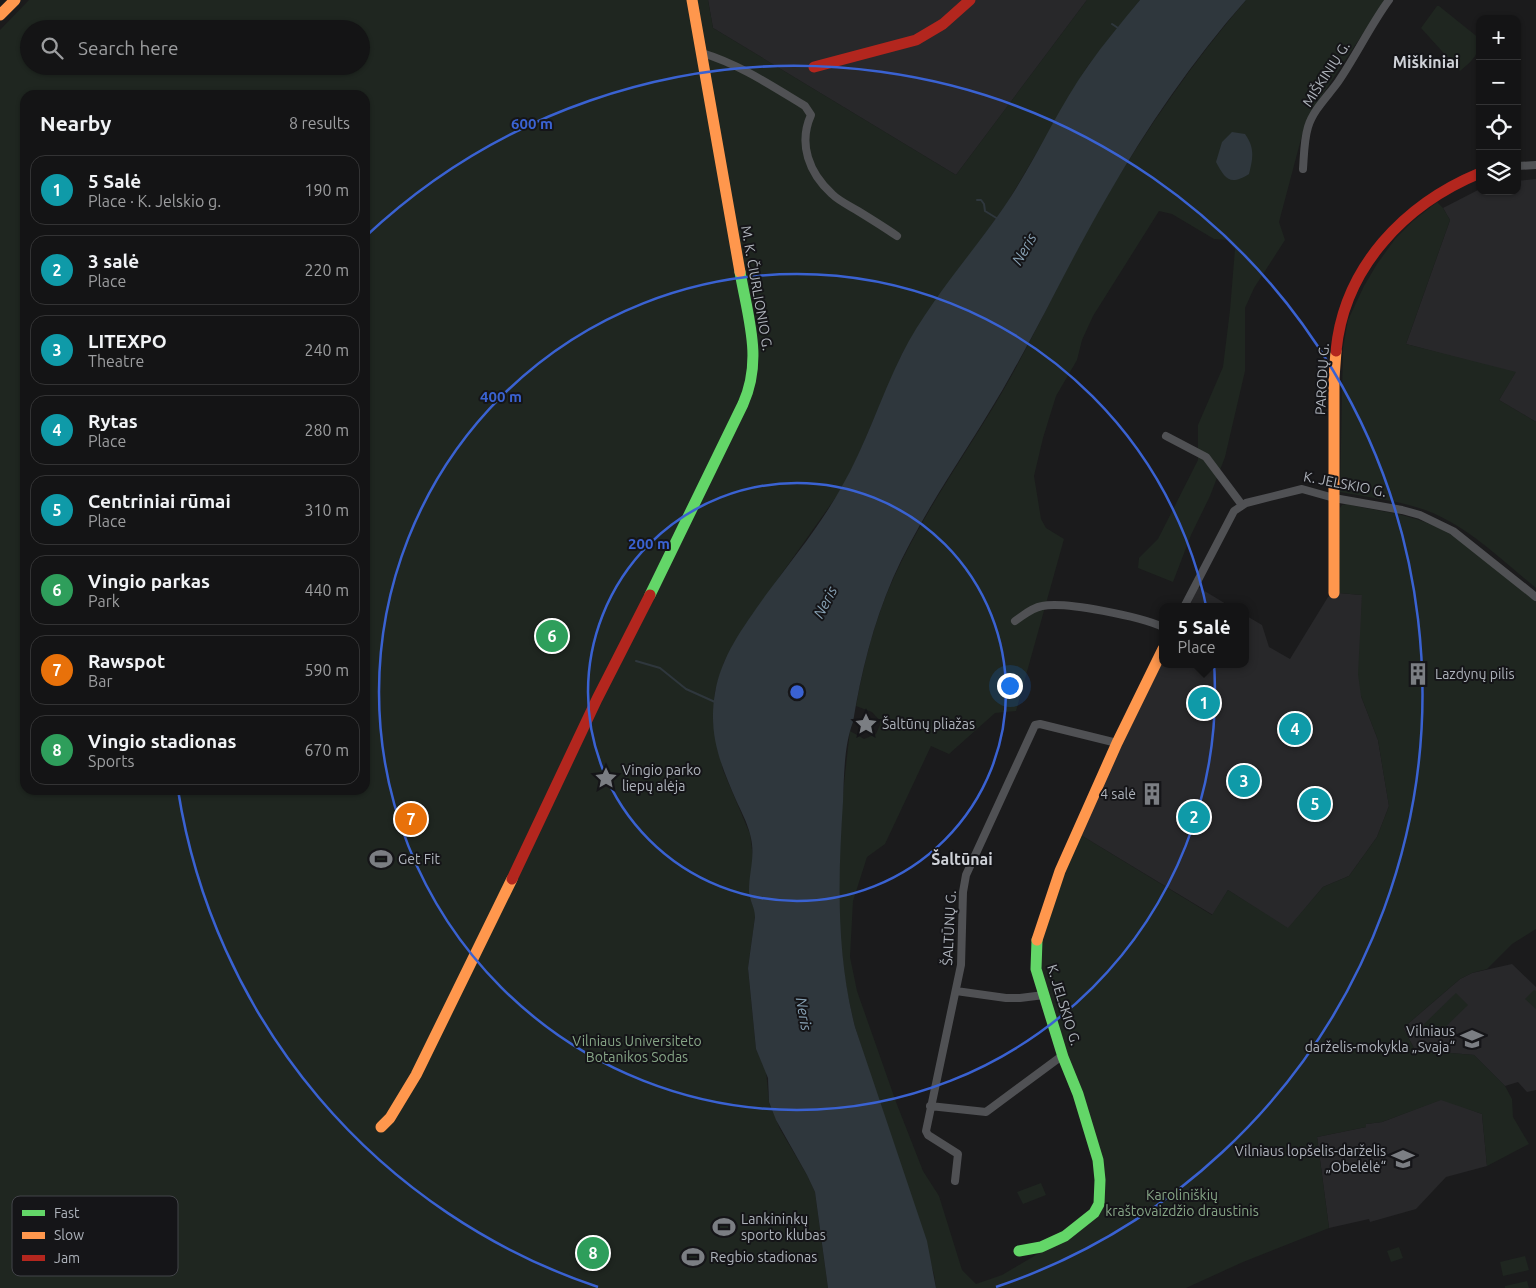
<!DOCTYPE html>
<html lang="en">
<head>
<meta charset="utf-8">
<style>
  body { margin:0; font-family:Ubuntu,sans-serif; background:#1d1d1e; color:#f1f3f6 }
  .controls { position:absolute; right:15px; top:15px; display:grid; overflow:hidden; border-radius:10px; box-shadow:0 1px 4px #0004 }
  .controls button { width:45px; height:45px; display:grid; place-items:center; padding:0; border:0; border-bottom:1px solid #333334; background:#141415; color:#f1f3f6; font:25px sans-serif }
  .you { position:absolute; left:1009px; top:685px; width:18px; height:18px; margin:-12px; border:4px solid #fff; border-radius:50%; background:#1a73e8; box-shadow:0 0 0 8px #1a73e833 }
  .badge { display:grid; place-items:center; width:32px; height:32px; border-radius:50%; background:#7b7e83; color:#fff; font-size:16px; font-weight:700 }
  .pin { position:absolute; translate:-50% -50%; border:2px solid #fff; box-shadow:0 1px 5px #0006 }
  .popup { position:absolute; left:1159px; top:603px; width:90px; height:65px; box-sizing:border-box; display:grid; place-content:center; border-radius:10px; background:#141415; filter:drop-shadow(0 1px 4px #0005); font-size:16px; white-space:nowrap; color:#9d9ea0 }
  .popup b { font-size:19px; color:#f1f3f6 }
  .popup::after { content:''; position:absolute; left:50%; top:100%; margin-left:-10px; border:10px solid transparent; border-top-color:#141415 }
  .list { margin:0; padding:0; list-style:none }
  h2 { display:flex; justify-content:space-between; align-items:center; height:65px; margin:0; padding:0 20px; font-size:21px }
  h2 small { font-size:16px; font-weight:400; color:#9d9ea0 }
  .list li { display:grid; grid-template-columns:32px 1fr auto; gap:15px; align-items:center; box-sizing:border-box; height:70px; margin:0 10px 10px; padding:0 10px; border:1px solid #333334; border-radius:15px }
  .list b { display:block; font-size:19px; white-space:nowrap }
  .list p { margin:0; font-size:16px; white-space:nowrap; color:#9d9ea0 }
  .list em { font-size:16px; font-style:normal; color:#9d9ea0 }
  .icon { flex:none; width:28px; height:28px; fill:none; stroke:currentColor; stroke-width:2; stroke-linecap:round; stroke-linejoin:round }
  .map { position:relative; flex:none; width:1536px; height:1288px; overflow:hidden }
  .search { position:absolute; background:#141415; box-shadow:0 1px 4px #0004; left:20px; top:20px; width:350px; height:55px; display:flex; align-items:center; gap:12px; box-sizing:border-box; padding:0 18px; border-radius:28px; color:#9d9ea0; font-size:19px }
  .panel { position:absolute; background:#141415; box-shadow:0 1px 4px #0004; left:20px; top:90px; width:350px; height:705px; border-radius:15px }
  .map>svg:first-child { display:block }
  .built { fill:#28282a }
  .green { fill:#1f2620; fill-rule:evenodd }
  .water { fill:#2f373d }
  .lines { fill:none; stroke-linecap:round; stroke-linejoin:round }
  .stream { stroke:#2f373d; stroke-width:2 }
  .street { stroke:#505154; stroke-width:8 }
  .fast { stroke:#63d668; stroke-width:11 }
  .slow { stroke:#ff974d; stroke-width:11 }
  .jam { stroke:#b3261e; stroke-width:11 }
  .ring { fill:none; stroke:#3a62d2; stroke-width:2.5 }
  .labels { text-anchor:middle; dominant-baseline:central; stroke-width:4; stroke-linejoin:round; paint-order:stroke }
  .street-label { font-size:14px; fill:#aeb3bb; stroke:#151518 }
  .poi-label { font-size:14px; fill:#aeb3bb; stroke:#151518; text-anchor:start }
  .park-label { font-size:14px; fill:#86a586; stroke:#151518 }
  .water-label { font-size:15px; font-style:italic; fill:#87a1b4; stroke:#151518 }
  .quarter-label { font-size:16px; font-weight:bold; fill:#ced1d7; stroke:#151518 }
  .key { fill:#151518; stroke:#434449; stroke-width:1 }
  .key-label { font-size:14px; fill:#aeb3bb }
  .centre { fill:#3a62d2; stroke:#151518; stroke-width:2.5 }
  .ring-label { font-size:15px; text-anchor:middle; font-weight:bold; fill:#3a62d2; stroke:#151518; stroke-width:4; stroke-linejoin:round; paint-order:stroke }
</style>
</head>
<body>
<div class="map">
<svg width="1536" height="1288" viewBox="0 0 1536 1288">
  <rect width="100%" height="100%" fill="#1b1b1c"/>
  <!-- built -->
  <path class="built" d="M708,0H1087L956,175L713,28Z
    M1536,179V422L1499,400L1515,373L1406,344L1450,220L1443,208L1480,189V191H1517V181Z
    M1198,587L1231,607H1189Z
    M1339,593L1362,595L1361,696L1378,740L1389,806L1377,837L1349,876L1323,887L1288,929L1228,890L1213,915L1079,834L1163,660V664H1245V615L1262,625L1269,647L1290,659L1328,597Z
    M1512,964L1536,987V1090L1527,1092L1518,1082L1505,1086L1474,1055L1415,1050L1403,1028L1460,979L1472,973Z
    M1442,1099L1482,1114L1487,1166L1446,1177L1416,1209L1370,1222L1369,1219L1329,1228L1317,1137L1366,1127V1124L1382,1122Z"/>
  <!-- green -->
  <path class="green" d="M29,0H708L713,28L956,175L1087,0H1140L1087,67L1006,205L922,320L902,354L857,458L841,490L744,627L724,662L715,691L713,722L723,770L750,834L753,857L749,890V896L755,910V917L748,968L756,1049L766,1071L769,1102L780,1129L807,1175L815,1192L828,1288H0V30ZM29,29H361V66H29ZM25,95H365V790H25Z
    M1246,0H1385L1313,109L1305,124L1279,222L1285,240L1254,288L1245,308V371L1225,457L1210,496L1191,535L1173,582L1138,568L1139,558L1158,539L1198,460V425L1223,367L1230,310L1235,249L1227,240L1214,239L1172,214L1159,211L1093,316L1082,340L1077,360L1056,396L1043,438L1034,476L1041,519L1046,528L1064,539L1016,711L995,713L949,754L931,746L885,844L867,857L853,901L850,957L857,991L896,1102L923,1171L939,1196L962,1270L976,1284L1002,1275L1087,1225L1104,1184L1040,965L1039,941L1079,834L1212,915L1228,890L1288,928L1323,887L1349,876L1377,837L1389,806L1378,740L1361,696L1358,674L1362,595L1339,593L1340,508L1342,505L1347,504C1375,511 1406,513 1432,525C1470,541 1504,576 1536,602V929L1512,944L1487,969L1472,973L1460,979L1403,1028L1415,1050L1474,1055L1505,1086L1512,1099L1513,1117L1529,1144L1487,1166L1482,1114L1441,1100L1382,1122L1366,1124V1127L1317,1137L1329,1228L1243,1262L1186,1288H936L934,1274L855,1027C830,931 838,828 850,731L864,739L876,734L880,725V721L872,712L856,706C864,662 875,618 894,577C927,505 975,442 1013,373C1045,314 1073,254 1107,196C1148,127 1193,62 1246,0Z
    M1437,6H1439L1480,39C1480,54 1472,61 1460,71L1421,28Z
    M1437,202L1443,208L1450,220L1406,344L1516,372L1499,400L1536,422V588C1500,559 1464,522 1419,508C1394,500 1366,497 1340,492L1343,348L1348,320L1364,286L1377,264L1395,239L1413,221Z
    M1534,990L1536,991V1009L1525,999Z
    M1456,993L1468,1005L1435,1037L1423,1025Z
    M1041,1183L1046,1195L1023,1204L1017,1192Z
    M1399,1247L1403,1258L1391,1262L1387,1251Z
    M1525,1256L1529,1270L1503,1276L1500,1262Z
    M1527,1281L1529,1288H1505V1286Z"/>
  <!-- water -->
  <path class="water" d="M1140,0H1246C1192,61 1147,127 1107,197C1073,255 1045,315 1012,373C974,442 925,506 893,578C873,624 861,673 853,722C844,745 844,777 843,802C838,878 836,953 855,1027L927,1241L936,1288H828L815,1192L807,1175L776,1120L769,1102L768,1078L756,1049L748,968L755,917C755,907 749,900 749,891C749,871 756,855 750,834C747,822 741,811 736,800C720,763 708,734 715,693C721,656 744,626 765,596C791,561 820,526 841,488C866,445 880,398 902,354C929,301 971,255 1004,207C1035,162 1056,111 1088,66C1104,43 1122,22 1140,0Z
    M1232,132L1245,134C1255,148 1253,158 1249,174C1230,186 1225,179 1216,162L1222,142Z"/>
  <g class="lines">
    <!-- stream -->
    <path class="stream" d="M1112,24L1118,28
      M977,200H981L984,204L985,211L998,219
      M636,661L660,668L686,689L715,702"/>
    <!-- street -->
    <path class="street" d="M702,53C739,64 772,86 805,106L811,115C798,144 809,173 832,194C839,201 850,206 858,211C871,219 884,227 897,236
      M1517,166L1536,165
      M1303,169C1304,155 1304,140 1308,127C1313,110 1328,96 1338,82C1356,56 1370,26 1389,0
      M1166,436L1206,457L1242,505
      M1184,607L1234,511L1246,503L1302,489L1334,498L1402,510L1420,515L1453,531L1536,597
      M1015,621C1024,615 1031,608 1042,606C1066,601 1141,617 1163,627
      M956,991L1006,998H1020L1044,995
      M930,1106L986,1112L1059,1058L1063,1057
      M955,1181L958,1154L928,1135L926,1131L961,965L963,892L966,875L1035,725L1040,724L1117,743"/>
    <!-- fast -->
    <path class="fast" d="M650,595L743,404C763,360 748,318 740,272
      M1019,1251L1041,1247L1065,1236L1094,1213L1099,1204L1100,1180L1098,1160L1078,1094L1063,1057L1036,969L1037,940"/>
    <!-- slow -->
    <path class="slow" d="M692,0L740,272
      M0,15L15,0
      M1334,593V378L1336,351
      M1037,940L1060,871L1117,743L1163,649
      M381,1127L390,1118L416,1075L512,879"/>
    <!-- jam -->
    <path class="jam" d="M814,67L916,40L943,24L970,0
      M1336,351C1344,267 1405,204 1480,173
      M512,879L597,699L650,595"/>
  </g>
  <!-- distance rings -->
  <g class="ring">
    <circle cx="797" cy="692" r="209"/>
    <circle cx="797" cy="692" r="418"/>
    <path d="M598 1287A627 627 0 0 1 178 790M365 237A627 627 0 1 1 996 1287"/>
  </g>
  <!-- icons -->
  <defs>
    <symbol id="building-bare" viewBox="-9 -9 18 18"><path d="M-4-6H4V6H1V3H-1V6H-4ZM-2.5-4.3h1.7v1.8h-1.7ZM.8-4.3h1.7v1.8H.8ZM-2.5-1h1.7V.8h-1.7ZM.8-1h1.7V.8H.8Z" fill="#7b7e83" stroke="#151518" stroke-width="2.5" paint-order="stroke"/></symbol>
    <symbol id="sight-bare" viewBox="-9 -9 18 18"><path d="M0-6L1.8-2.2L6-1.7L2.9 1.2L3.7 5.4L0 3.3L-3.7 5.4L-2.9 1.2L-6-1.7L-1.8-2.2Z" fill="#7b7e83" stroke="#151518" stroke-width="2.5" paint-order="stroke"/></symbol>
    <symbol id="stadium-bare" viewBox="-9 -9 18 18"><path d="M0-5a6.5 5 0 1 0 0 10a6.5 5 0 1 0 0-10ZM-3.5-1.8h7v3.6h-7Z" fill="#7b7e83" stroke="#151518" stroke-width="2.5" paint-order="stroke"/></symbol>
    <symbol id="school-bare" viewBox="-9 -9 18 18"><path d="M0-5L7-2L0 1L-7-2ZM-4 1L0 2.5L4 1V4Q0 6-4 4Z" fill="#7b7e83" stroke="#151518" stroke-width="2.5" paint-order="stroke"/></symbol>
  </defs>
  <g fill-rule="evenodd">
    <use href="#building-bare" x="1402" y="658" width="32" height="32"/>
    <use href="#sight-bare" x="850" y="708" width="32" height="32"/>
    <use href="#sight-bare" x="590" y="762" width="32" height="32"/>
    <use href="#building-bare" x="1136" y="778" width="32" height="32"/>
    <use href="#stadium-bare" x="365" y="843" width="32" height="32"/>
    <use href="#school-bare" x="1456" y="1023" width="32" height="32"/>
    <use href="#school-bare" x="1387" y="1143" width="32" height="32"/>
    <use href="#stadium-bare" x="708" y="1211" width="32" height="32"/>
    <use href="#stadium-bare" x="677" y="1241" width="32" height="32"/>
  </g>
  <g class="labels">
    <!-- street labels -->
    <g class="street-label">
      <text transform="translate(1326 74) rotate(-57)">MIŠKINIŲ G.</text>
      <text transform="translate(757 288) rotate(80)">M. K. ČIURLIONIO G.</text>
      <text transform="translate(1322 379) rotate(-87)">PARODŲ G.</text>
      <text transform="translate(1345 484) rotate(11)">K. JELSKIO G.</text>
      <text transform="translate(949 928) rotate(-87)">ŠALTŪNŲ G.</text>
      <text transform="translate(1064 1005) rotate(73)">K. JELSKIO G.</text>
    </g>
    <!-- poi labels -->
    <g class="poi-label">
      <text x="1435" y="674">Lazdynų pilis</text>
      <text x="882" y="724">Šaltūnų pliažas</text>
      <text x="622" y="770">Vingio parko<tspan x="622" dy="16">liepų alėja</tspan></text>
      <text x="1136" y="794" text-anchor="end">4 salė</text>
      <text x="398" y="859">Get Fit</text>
      <text x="1455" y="1031" text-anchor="end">Vilniaus<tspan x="1455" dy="16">darželis-mokykla „Svaja“</tspan></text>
      <text x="1386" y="1151" text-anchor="end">Vilniaus lopšelis-darželis<tspan x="1386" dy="16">„Obelėlė“</tspan></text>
      <text x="741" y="1219">Lankininkų<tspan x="741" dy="16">sporto klubas</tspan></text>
      <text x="710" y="1257">Regbio stadionas</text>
    </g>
    <!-- park labels -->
    <g class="park-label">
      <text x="637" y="1041">Vilniaus Universiteto<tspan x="637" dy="16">Botanikos Sodas</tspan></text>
      <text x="1182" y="1195">Karoliniškių<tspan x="1182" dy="16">kraštovaizdžio draustinis</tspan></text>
    </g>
    <!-- water labels -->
    <g class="water-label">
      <text transform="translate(1024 249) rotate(-60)">Neris</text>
      <text transform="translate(825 602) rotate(-62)">Neris</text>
      <text transform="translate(804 1014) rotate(80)">Neris</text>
    </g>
    <!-- quarter labels -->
    <g class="quarter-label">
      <text x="1426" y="62">Miškiniai</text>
      <text x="962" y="859">Šaltūnai</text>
    </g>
  </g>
  <!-- legend -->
  <rect x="12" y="1196" width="166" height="80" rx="8" class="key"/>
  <rect x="22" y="1210" width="23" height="6" fill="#63d668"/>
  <rect x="22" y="1232" width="23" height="7" fill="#ff974d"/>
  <rect x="22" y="1255" width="23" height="6" fill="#b3261e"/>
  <g class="key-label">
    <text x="54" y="1218">Fast</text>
    <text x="54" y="1240">Slow</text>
    <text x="54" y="1263">Jam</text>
  </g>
  <circle cx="797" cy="692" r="8" class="centre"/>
  <g class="ring-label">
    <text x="532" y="129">600 m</text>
    <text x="501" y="402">400 m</text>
    <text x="649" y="549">200 m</text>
  </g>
</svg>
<div class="controls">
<button>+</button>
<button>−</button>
<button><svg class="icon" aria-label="locate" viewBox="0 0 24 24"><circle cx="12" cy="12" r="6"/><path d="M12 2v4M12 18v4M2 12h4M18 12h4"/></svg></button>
<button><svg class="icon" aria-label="layers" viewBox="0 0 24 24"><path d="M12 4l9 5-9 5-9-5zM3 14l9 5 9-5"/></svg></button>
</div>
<div class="you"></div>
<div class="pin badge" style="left:1204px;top:703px;background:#0f9aa8">1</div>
<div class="popup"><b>5 Salė</b>Place</div>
<div class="pin badge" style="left:1194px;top:817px;background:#0f9aa8">2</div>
<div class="pin badge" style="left:1244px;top:781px;background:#0f9aa8">3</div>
<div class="pin badge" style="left:1295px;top:729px;background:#0f9aa8">4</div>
<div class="pin badge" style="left:1315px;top:804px;background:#0f9aa8">5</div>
<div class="pin badge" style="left:552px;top:636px;background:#2e9e5b">6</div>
<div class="pin badge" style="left:411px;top:819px;background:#e8710a">7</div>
<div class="pin badge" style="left:593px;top:1253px;background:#2e9e5b">8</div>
<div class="search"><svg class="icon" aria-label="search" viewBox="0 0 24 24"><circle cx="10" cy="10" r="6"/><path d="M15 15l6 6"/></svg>Search here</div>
<section class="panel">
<h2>Nearby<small>8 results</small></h2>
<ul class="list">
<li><span class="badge" style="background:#0f9aa8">1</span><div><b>5 Salė</b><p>Place · K. Jelskio g.</p></div><em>190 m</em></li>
<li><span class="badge" style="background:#0f9aa8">2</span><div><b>3 salė</b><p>Place</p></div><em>220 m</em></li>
<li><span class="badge" style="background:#0f9aa8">3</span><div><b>LITEXPO</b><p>Theatre</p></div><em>240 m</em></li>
<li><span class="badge" style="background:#0f9aa8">4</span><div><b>Rytas</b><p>Place</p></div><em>280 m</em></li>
<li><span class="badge" style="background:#0f9aa8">5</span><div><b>Centriniai rūmai</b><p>Place</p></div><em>310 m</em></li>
<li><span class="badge" style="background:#2e9e5b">6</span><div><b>Vingio parkas</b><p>Park</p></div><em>440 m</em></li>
<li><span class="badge" style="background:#e8710a">7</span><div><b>Rawspot</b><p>Bar</p></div><em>590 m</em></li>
<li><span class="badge" style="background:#2e9e5b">8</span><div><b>Vingio stadionas</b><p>Sports</p></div><em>670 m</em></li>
</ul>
</section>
</div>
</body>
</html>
